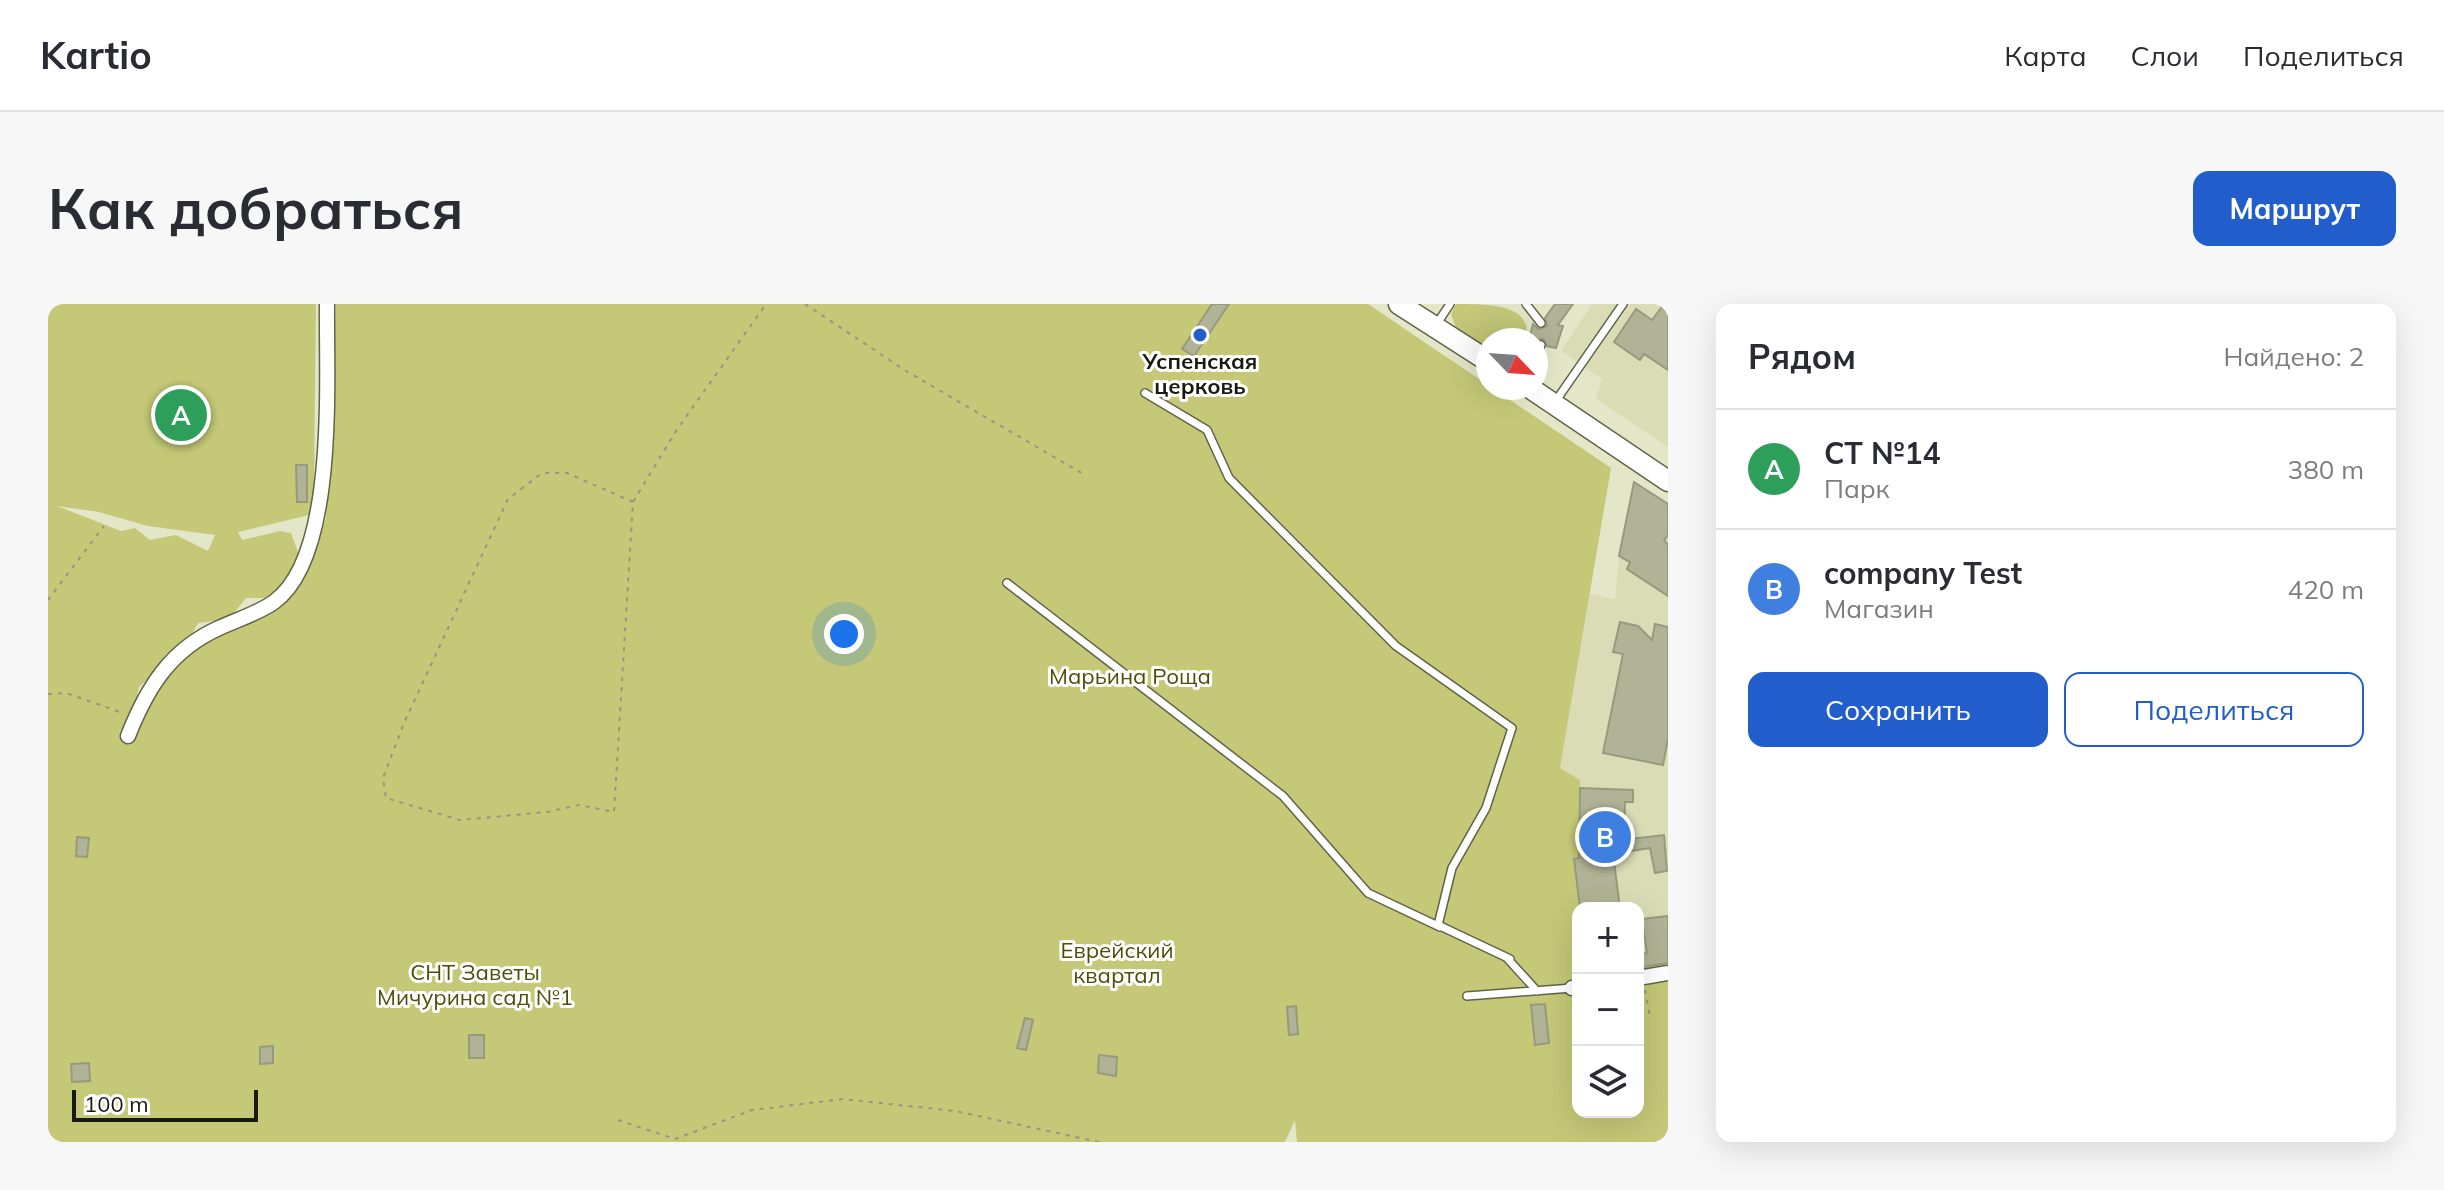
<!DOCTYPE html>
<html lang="ru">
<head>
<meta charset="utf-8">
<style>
  body { margin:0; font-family:Mulish,sans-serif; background:#f7f7f7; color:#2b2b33 }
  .controls { position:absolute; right:24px; bottom:24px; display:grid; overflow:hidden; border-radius:16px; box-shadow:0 8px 32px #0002 }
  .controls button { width:72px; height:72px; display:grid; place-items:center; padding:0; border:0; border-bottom:2px solid #e1e1e2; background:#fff; color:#2b2b33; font:40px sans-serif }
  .compass { position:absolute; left:1428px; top:24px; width:72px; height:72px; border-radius:50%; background:#fff; box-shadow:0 8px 32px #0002; rotate:115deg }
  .scale { position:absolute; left:24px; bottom:20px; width:186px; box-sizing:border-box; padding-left:8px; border:4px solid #191a0f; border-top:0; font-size:22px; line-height:28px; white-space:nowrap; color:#191a0f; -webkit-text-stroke:6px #fff; paint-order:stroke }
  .you { position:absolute; left:796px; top:330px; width:28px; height:28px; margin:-20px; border:6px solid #fff; border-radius:50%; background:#1a73e8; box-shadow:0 0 0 12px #1a73e833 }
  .badge { display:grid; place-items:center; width:52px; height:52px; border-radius:50%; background:#215ecb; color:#fff; font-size:26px; font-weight:700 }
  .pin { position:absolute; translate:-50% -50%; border:4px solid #fff; box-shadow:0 2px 8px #0006 }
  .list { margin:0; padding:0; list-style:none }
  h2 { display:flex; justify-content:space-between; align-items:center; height:104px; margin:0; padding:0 32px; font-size:34px }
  h2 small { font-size:26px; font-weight:400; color:#7c7c81 }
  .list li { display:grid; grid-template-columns:52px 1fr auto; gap:24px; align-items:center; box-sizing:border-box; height:120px; padding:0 32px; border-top:2px solid #e1e1e2 }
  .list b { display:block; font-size:30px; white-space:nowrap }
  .list p { margin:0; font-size:26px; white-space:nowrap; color:#7c7c81 }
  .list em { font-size:26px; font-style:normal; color:#7c7c81 }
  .actions { display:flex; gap:16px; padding:24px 32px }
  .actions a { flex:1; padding:18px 0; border:2px solid #215ecb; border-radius:16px; text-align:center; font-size:28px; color:#215ecb }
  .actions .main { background:#215ecb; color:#fff }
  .icon { flex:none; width:44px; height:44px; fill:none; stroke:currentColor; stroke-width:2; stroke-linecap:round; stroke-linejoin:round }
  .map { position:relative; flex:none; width:1620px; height:838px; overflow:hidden; border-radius:16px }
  header { display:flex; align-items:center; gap:48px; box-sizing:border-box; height:112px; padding:0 40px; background:#fff; border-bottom:2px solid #e1e1e2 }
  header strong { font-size:38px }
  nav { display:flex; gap:44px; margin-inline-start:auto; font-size:28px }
  .intro { display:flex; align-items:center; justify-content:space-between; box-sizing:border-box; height:192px; padding:0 48px }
  h1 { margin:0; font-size:56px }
  .button { padding:20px 36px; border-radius:16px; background:#215ecb; color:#fff; font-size:28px; font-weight:700 }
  main { display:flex; gap:48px; padding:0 48px }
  aside { flex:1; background:#fff; border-radius:16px; box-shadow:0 8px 32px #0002 }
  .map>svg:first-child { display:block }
  .built { fill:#d9dcb5 }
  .green { fill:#c4c877; fill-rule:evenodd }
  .building { fill:#b1b396; stroke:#989a7d; stroke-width:2 }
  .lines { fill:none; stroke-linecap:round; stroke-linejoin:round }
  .lane-casing { stroke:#616348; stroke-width:10 }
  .street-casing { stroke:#616348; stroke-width:17 }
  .secondary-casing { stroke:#616348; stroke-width:23 }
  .path { stroke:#969781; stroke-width:2; stroke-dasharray:4 6; stroke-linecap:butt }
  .lane { stroke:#fff; stroke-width:7 }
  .street { stroke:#fff; stroke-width:14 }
  .secondary { stroke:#fff; stroke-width:20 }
  .poi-dot { fill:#215ecb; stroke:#fff; stroke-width:3 }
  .labels { text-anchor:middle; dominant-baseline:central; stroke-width:6; stroke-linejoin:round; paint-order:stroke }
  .poi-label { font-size:22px; font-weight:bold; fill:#191a0f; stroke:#fff }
  .park-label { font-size:22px; fill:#4d4e07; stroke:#fff }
</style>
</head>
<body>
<header>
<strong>Kartio</strong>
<nav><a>Карта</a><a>Слои</a><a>Поделиться</a></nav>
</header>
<div class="intro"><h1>Как добраться</h1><a class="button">Маршрут</a></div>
<main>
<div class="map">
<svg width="1620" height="838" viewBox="0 0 1620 838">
  <rect width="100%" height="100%" fill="#e4e6c8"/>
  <!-- built -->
  <path class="built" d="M1544,0H1620V143L1548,95L1554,75L1513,47Z
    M1586,178L1620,200V661L1590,666V604H1532L1526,555L1531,553L1532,476L1512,464L1542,290L1567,295L1571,252Z"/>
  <!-- green -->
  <path class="green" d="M0,0H268L266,181L261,211L190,228L194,236L232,227L243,229L251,251L239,275L219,294H198L181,315L150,319L140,337L118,350L110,366L91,383L86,406L79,422L71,428L87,434L103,393L127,363L156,340L230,305L254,278L278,214L288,0H1320L1563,164L1512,464L1532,476L1531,554L1526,555L1532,604L1530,808H1590V684L1620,675V838H1249L1247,816L1237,838H0ZM9,202L51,208L100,222L167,231L160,247L128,231L102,236L87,224L73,227Z
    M1408,0C1441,0 1486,0 1478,36H1440V45L1409,27L1403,10Z"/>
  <!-- building -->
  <path class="building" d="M1164,0H1181L1146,52L1134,45Z
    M1507,0H1525L1510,21L1515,22L1508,44L1499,42L1495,35L1481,36L1485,20L1491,25L1499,22L1497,14Z
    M1616,0H1620V66L1596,50L1592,56L1566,38L1588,5L1604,16Z
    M248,161H259V198H249Z
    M1586,178L1620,200V231L1616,237L1620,240V292L1579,265L1582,258L1571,252Z
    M1572,318L1590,322L1604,336L1607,320L1620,323V435L1615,461L1555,449L1575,350L1565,348Z
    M1532,484L1585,486V498H1577L1576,531H1582V535L1616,531L1619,567L1607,569L1602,544L1565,550L1572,604H1532L1526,555L1531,554Z
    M29,533L41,534L39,553L28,552Z
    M1620,612V659L1590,664V650L1599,649L1594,615Z
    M1497,700L1501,739L1487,741L1483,701Z
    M1248,702L1250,730L1241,731L1239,703Z
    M977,714L985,716L978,746L969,744Z
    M421,731H436V754H421Z
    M225,742V759L212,760V743Z
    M1051,751L1069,753L1068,772L1050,769Z
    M41,759L42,777L24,778L23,760Z"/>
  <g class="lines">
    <defs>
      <path id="lane" d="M1478,0L1493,19
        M1388,21L1402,0
        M1488,51L1493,41
        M1097,89L1159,126L1181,174L1348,342L1464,424L1438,504L1404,564L1390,621L1462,655
        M1507,98L1575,0
        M959,279L1235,492L1320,589L1392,623
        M1458,653L1489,687
        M1419,692L1524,684"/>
      <path id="street" d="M80,432C99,384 122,346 171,324C188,316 211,309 226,298C290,252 278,73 279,0
        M1590,674L1620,669
        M1524,684L1530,683"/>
      <path id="secondary" d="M1351,0L1440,57
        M1482,84L1620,177"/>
    </defs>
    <!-- lane casing -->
    <use href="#lane" class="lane-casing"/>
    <!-- street casing -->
    <use href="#street" class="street-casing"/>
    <!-- secondary casing -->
    <use href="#secondary" class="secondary-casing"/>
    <!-- path -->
    <path class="path" d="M757,0L858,67L1037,171
      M1453,84L1469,95
      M585,198L519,169H494L460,195L356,419L335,474L338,494L412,516L499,508L531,501L566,508L585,198L628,127L718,0
      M0,296L56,222
      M0,390L18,389L75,409
      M1597,686L1602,712
      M570,816L627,835L704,806L795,795L907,807L1051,838"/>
    <!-- lane -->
    <use href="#lane" class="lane"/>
    <!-- street -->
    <use href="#street" class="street"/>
    <!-- secondary -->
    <use href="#secondary" class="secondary"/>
  </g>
  <!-- markers -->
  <circle class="poi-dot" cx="1152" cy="31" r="8"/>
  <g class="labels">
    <!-- poi labels -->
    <g class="poi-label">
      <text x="1152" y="57">Успенская<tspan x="1152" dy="25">церковь</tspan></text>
    </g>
    <!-- park labels -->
    <g class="park-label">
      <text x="1082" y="372">Марьина Роща</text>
      <text x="1069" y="646">Еврейский<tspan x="1069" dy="25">квартал</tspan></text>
      <text x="427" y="668">СНТ Заветы<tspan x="427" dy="25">Мичурина сад №1</tspan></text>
    </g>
  </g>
</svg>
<div class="controls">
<button>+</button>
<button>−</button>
<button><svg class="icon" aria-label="layers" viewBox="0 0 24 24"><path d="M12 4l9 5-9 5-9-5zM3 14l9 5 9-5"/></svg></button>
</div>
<svg class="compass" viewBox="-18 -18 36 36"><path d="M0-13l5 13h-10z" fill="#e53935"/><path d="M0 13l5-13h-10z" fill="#7c7c81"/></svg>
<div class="scale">100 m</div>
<div class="you"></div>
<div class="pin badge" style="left:133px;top:111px;background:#2e9e5b">A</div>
<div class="pin badge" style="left:1557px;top:533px;background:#3f7fe0">B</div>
</div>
<aside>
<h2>Рядом<small>Найдено: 2</small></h2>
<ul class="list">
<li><span class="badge" style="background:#2e9e5b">A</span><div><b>СТ №14</b><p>Парк</p></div><em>380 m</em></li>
<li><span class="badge" style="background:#3f7fe0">B</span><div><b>company Test</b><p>Магазин</p></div><em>420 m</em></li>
</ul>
<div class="actions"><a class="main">Сохранить</a><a>Поделиться</a></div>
</aside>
</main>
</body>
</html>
